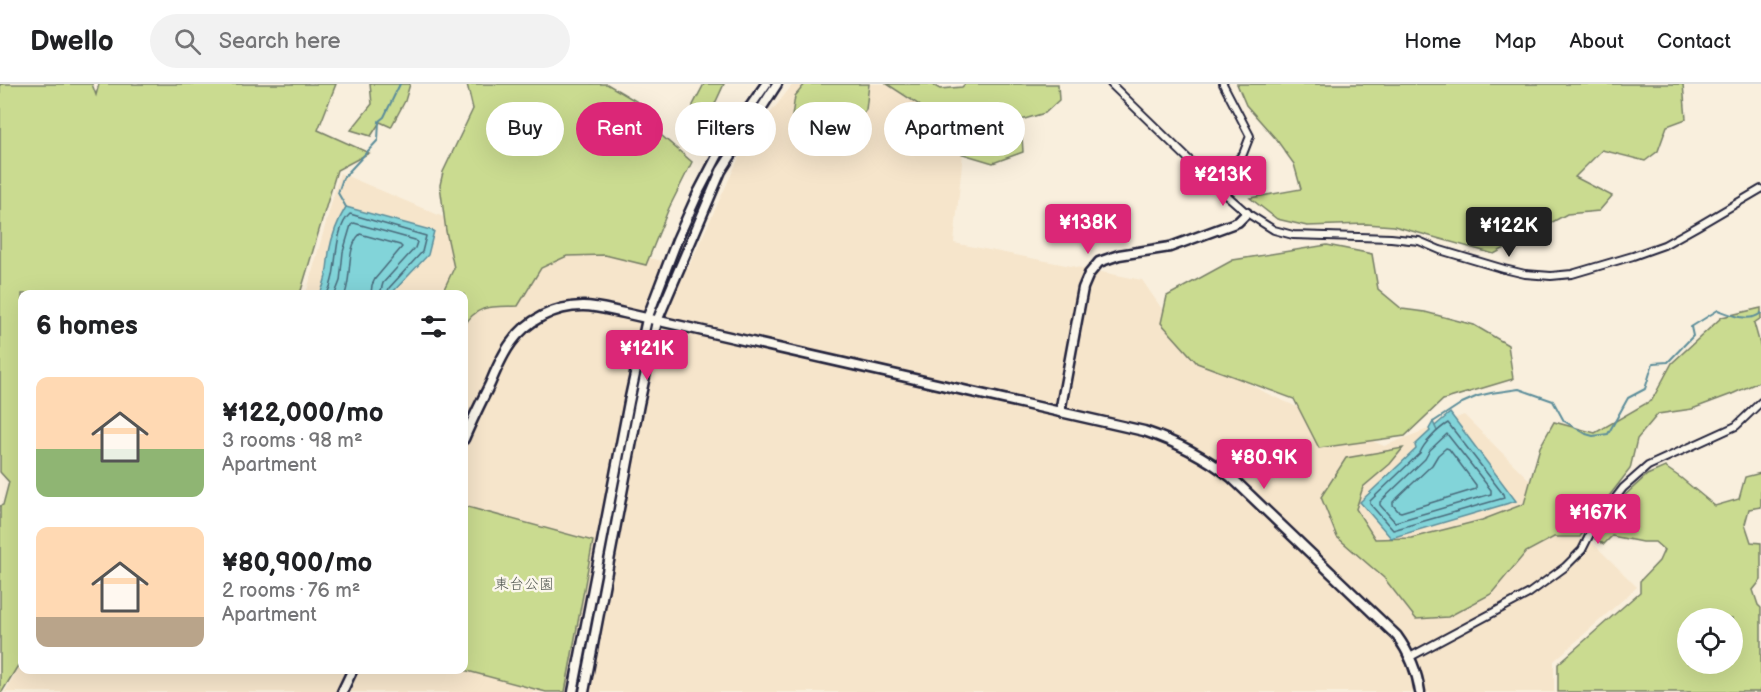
<!DOCTYPE html>
<html lang="en">
<head>
<meta charset="utf-8">
<style>
  :root { --surface:#fff; --page:#f2f2f2; --text:#202124; --muted:#757577; --line:#e0e0e0; --accent:#db2777 }
  body { margin:0; font-family:"Balsamiq Sans","Klee One",sans-serif; background:var(--page); color:var(--text); height:100vh; display:flex; flex-direction:column; font-size:22px; white-space:nowrap }
  * { box-sizing:border-box; margin:0 }
  p { font-size:20px; color:var(--muted) }
  .icon { flex:none; width:33px; height:33px; fill:none; stroke:currentColor; stroke-width:2; stroke-linecap:round; stroke-linejoin:round }
  .map { position:relative; flex:1; overflow:hidden }
  .side { position:absolute; left:18px; top:206px; width:450px; height:384px; display:flex; flex-direction:column; background:var(--surface); border-radius:12px; box-shadow:0 6px 24px #0002 }
  .side>* { flex:none }
  .banner { position:absolute; left:486px; top:18px; width:570px; height:54px; display:flex; gap:12px }
  .tools { position:absolute; left:1677px; top:524px; display:grid; gap:12px }
  .tools a { display:grid; place-items:center; width:66px; height:66px; border-radius:50%; background:var(--surface); box-shadow:0 6px 24px #0002; font-size:30px }
  .price { position:absolute; translate:-50% -51px; padding:0 14px; border-radius:6px; background:var(--accent); color:#fff; font-size:20px; line-height:39px; filter:drop-shadow(0 2px 3px #0008) }
  .price::after { content:''; position:absolute; left:50%; top:36px; width:18px; height:14px; margin-left:-9px; background:inherit; clip-path:polygon(0 0,100% 0,50% 100%) }
  .price.current { background:#222; color:#fff }
  ul { padding:0; list-style:none }
  li { display:flex; align-items:center; gap:18px; height:150px; padding:0 18px }
  li span { display:grid; place-items:center; flex:none; width:168px; height:120px; border-radius:12px; color:#555 }
  li>.icon { margin-inline-start:auto }
  span .icon { width:72px; height:72px; fill:#fffc; stroke-width:1 }
  li b { font-size:26px }
  h2 { display:flex; justify-content:space-between; align-items:center; height:72px; padding:0 18px; font-size:26px }
  .tag { padding:0 21px; border-radius:27px; background:var(--surface); box-shadow:0 6px 24px #0002; font-size:21px; line-height:54px }
  .tag.current { background:var(--accent); color:#fff }
  header { display:flex; align-items:center; gap:36px; box-sizing:border-box; height:84px; padding:0 30px; background:var(--surface); border-bottom:2px solid var(--line) }
  header strong { font-size:28px }
  nav { display:flex; gap:33px; margin-inline-start:auto; font-size:21px }
  .search { width:420px; height:54px; background:var(--page); display:flex; align-items:center; gap:15px; box-sizing:border-box; padding:0 21px; border-radius:33px; color:var(--muted); font-size:22px }
  .map>svg:first-child { display:block }
</style>
</head>
<body>
<header>
<strong>Dwello</strong>
<div class="search"><svg class="icon" aria-label="search" viewBox="0 0 24 24"><circle cx="10" cy="10" r="6"/><path d="M15 15l6 6"/></svg>Search here</div>
<nav><a>Home</a><a>Map</a><a>About</a><a>Contact</a></nav>
</header>
<div class="map">
<svg width="1761" height="608" viewBox="0 0 1761 608">
  <rect width="100%" height="100%" fill="#f9efdd"/>
  <filter id="ink" filterUnits="userSpaceOnUse"><feTurbulence type="fractalNoise" baseFrequency=".0167" numOctaves="2"/><feDisplacementMap in="SourceGraphic" scale="12" xChannelSelector="R" yChannelSelector="G"/><feConvolveMatrix kernelMatrix="1 2 1 2 8 2 1 2 1" color-interpolation-filters="sRGB"/></filter>
  <g filter="url(#ink)">
    <!-- built -->
    <path fill="#f6e5cb" d="M 793,0 L 915,0 L 967,29 L 954,159 L 1142,196 L 1193,270 L 1266,309 L 1384,362 L 1464,331 L 1637,503 L 1554,577 L 1554,608 L 5,608 L 22,576 L 22,585 L 464,585 L 464,210 L 306,210 L 340,89 L 518,165 L 605,162 L 688,184 L 744,63 Z"/>
    <!-- green -->
    <g fill="#cadb90" stroke="#767e66" stroke-width="1.5" fill-rule="evenodd">
      <path d="M 0,0 L 92,0 L 96,11 L 99,0 L 336,0 L 318,46 L 369,69 L 337,86 L 300,210 L 22,210 L 22,575 L 2,608 L 0,608 L 0,422 L 3,421 L 9,398 L 0,388 Z"/>
      <path d="M 370,0 L 410,0 L 405,17 L 391,43 L 380,38 L 371,52 L 351,46 L 372,20 Z"/>
      <path d="M 467,0 L 607,0 L 646,23 L 654,45 L 692,78 L 669,124 L 646,181 L 605,171 L 567,172 L 541,184 L 518,222 C 494,223 478,219 464,242 L 464,210 L 427,210 L 443,207 L 454,184 L 446,147 L 440,101 L 443,88 L 473,25 Z"/>
      <path d="M 704,0 L 724,0 L 701,50 L 691,39 L 693,21 Z"/>
      <path d="M 805,0 L 869,0 L 866,26 L 855,39 L 818,35 L 791,39 L 795,12 Z"/>
      <path d="M 887,0 L 931,0 L 940,5 L 962,3 L 965,0 L 1058,0 L 1059,16 L 1045,29 L 1021,36 L 1023,68 L 993,79 L 946,65 L 946,43 L 918,20 Z"/>
      <path d="M 1237,0 L 1683,0 L 1686,35 L 1667,42 L 1658,67 L 1645,77 L 1602,66 L 1575,93 L 1612,112 L 1599,127 L 1567,130 L 1494,170 L 1394,142 L 1366,140 L 1307,142 L 1277,135 L 1250,114 L 1301,105 L 1294,80 L 1276,55 L 1246,21 Z"/>
      <path d="M 1327,161 L 1372,170 L 1378,205 L 1402,225 L 1425,228 L 1474,241 L 1508,261 L 1513,295 L 1443,316 L 1405,352 L 1319,364 L 1294,315 L 1197,279 L 1161,239 L 1167,212 L 1233,176 Z"/>
      <path d="M 1761,224 L 1761,234 L 1754,239 L 1761,264 L 1761,297 L 1732,310 L 1692,325 L 1658,330 L 1637,355 L 1630,385 L 1596,429 L 1580,453 L 1554,453 L 1526,468 L 1491,510 L 1448,533 L 1416,535 L 1384,494 L 1337,453 L 1321,413 L 1346,374 L 1403,364 L 1390,380 L 1363,403 L 1356,425 L 1375,455 L 1411,454 L 1482,436 L 1524,420 L 1540,363 L 1554,338 L 1595,349 L 1652,316 L 1672,279 L 1722,233 Z"/>
      <path d="M 1665,383 L 1681,394 L 1715,422 L 1739,415 L 1745,393 L 1761,389 L 1761,423 L 1749,425 L 1745,440 L 1751,458 L 1761,459 L 1761,496 L 1753,506 L 1758,521 L 1761,524 L 1761,608 L 1558,608 L 1558,580 L 1640,508 L 1640,497 L 1659,477 L 1664,466 L 1655,458 L 1642,458 L 1612,452 L 1604,460 L 1595,455 L 1623,413 L 1647,391 ZM 1688,534 L 1732,534 L 1732,579 L 1688,579 Z"/>
      <path d="M 464,422 L 593,457 L 565,608 L 546,608 L 460,585 L 464,585 Z"/>
    </g>
    <!-- water -->
    <g fill="#82d4d9" stroke="#5c8d9a" stroke-width="1.5">
      <path d="M 346,123 L 434,147 L 428,171 L 391,210 L 320,210 C 327,195 327,184 329,168 C 332,152 338,136 346,123 Z"/>
      <path d="M 1450,329 L 1516,417 L 1391,454 L 1360,418 L 1416,365 L 1415,361 L 1430,347 L 1429,345 L 1433,338 L 1437,347 L 1435,342 Z"/>
    </g>
    <g fill="none" stroke-linecap="round" stroke-linejoin="round">
      <!-- shore -->
      <g stroke="#48697a" stroke-width="1.5">
        <path d="M 327,210 C 329,206 331,201 332,196 C 337,178 335,143 350,130 L 426,152 L 422,168 L 389,204 L 387,210"/>
        <path d="M 335,210 L 340,197 L 343,168 L 351,141 L 354,139 L 415,156 L 417,158 L 415,164 L 383,199 L 380,210"/>
        <path d="M 345,210 C 352,192 346,164 360,150 L 400,161 L 402,163 L 375,195 L 372,201 L 371,210"/>
        <path d="M 1448,339 L 1503,410 L 1504,414 L 1393,446 L 1370,420 L 1370,417 L 1420,369 C 1424,359 1438,345 1448,339 Z"/>
        <path d="M 1447,350 L 1491,406 L 1491,410 L 1395,438 L 1380,421 L 1380,418 L 1425,375 L 1430,366 Z"/>
        <path d="M 1446,364 L 1449,365 L 1476,401 L 1476,405 L 1401,428 L 1398,427 L 1393,421 L 1393,418 L 1432,381 L 1438,371 Z"/>
      </g>
      <!-- stream -->
      <g stroke="#5c8d9a" stroke-width="2">
        <path d="M 346,123 L 338,109 L 343,94 L 378,56 L 379,37 L 384,33 L 400,0"/>
        <path d="M 1433,338 L 1462,319 L 1478,312 L 1491,309 L 1519,305 L 1553,317 L 1564,337 L 1586,350 L 1593,352 L 1608,350 L 1628,314 L 1645,305 L 1653,279 L 1668,278 L 1693,252 L 1691,243 L 1718,226 C 1731,231 1749,239 1761,229"/>
      </g>
      <!-- street casing -->
      <g stroke="#22223b" stroke-width="10">
        <g id="street">
          <path d="M 1111,0 L 1214,100 L 1247,129 L 1274,146 L 1293,151 L 1391,154 L 1419,157 L 1440,166 L 1504,185 L 1525,190 L 1551,192 L 1572,190 L 1633,172 L 1664,161 L 1698,142 L 1761,105"/>
          <path d="M 1214,100 L 1243,70 L 1250,52 L 1223,0"/>
          <path d="M 1410,573 L 1528,510 L 1565,483 L 1582,466 L 1594,442 L 1623,404 L 1648,382 L 1736,342 L 1761,318"/>
        </g>
      </g>
      <!-- secondary casing -->
      <g stroke="#22223b" stroke-width="13">
        <g id="secondary">
          <path d="M 1060,328 L 1083,204 L 1089,190 L 1099,178 L 1119,171 L 1170,163 L 1238,138 L 1247,129"/>
          <path d="M 464,355 C 472,336 481,318 490,300 C 496,286 502,271 511,259 C 527,236 555,222 583,222 C 597,222 610,226 624,229 L 1144,347 C 1177,358 1204,372 1231,393 L 1397,552 C 1410,570 1417,587 1420,608"/>
          <path d="M 342,608 L 353,585"/>
          <path d="M 573,608 L 629,318 L 647,235 L 677,156 L 699,107 L 722,63 L 766,0"/>
          <path d="M 584,608 L 639,320 L 657,237 L 721,87 L 777,0"/>
        </g>
      </g>
      <!-- street -->
      <use href="#street" stroke="#fbf7ec" stroke-width="6"/>
      <!-- secondary -->
      <use href="#secondary" stroke="#fbf7ec" stroke-width="8"/>
    </g>
  </g>
  <g text-anchor="middle" dominant-baseline="central" stroke-width="5" stroke-linejoin="round" paint-order="stroke">
    <!-- park labels -->
    <g font-size="15" fill="#545a54" stroke="#fbf7ec">
      <text x="524" y="500">東台公園</text>
    </g>
  </g>
</svg>
<div class="tools">
<a><svg class="icon" aria-label="locate" viewBox="0 0 24 24"><circle cx="12" cy="12" r="6"/><path d="M12 2v4M12 18v4M2 12h4M18 12h4"/></svg></a>
</div>
<b class="price" style="left:1223px;top:123px">¥213K</b>
<b class="price" style="left:1088px;top:171px">¥138K</b>
<b class="price current" style="left:1509px;top:174px">¥122K</b>
<b class="price" style="left:647px;top:297px">¥121K</b>
<b class="price" style="left:1264px;top:406px">¥80.9K</b>
<b class="price" style="left:1598px;top:461px">¥167K</b>
<div class="banner">
<a class="tag">Buy</a>
<a class="tag current">Rent</a>
<a class="tag">Filters</a>
<a class="tag">New</a>
<a class="tag">Apartment</a>
</div>
<section class="side">
<h2>6 homes<svg class="icon" aria-label="filters" viewBox="0 0 24 24"><path d="M4 7h16M4 17h16"/><circle cx="9" cy="7" r="2"/><circle cx="15" cy="17" r="2"/></svg></h2>
<ul>
<li><span style="background:linear-gradient(#ffd9b3 60%,#8fb573 0)"><svg class="icon" aria-label="home" viewBox="0 0 24 24"><path d="M3 11l9-7 9 7M6 9v11h12V9"/></svg></span><div><b>¥122,000/mo</b><p>3 rooms · 98 m²</p><p>Apartment</p></div></li>
<li><span style="background:linear-gradient(#ffd9b3 75%,#b9a48a 0)"><svg class="icon" aria-label="home" viewBox="0 0 24 24"><path d="M3 11l9-7 9 7M6 9v11h12V9"/></svg></span><div><b>¥80,900/mo</b><p>2 rooms · 76 m²</p><p>Apartment</p></div></li>
</ul>
</section>
</div>
</body>
</html>
